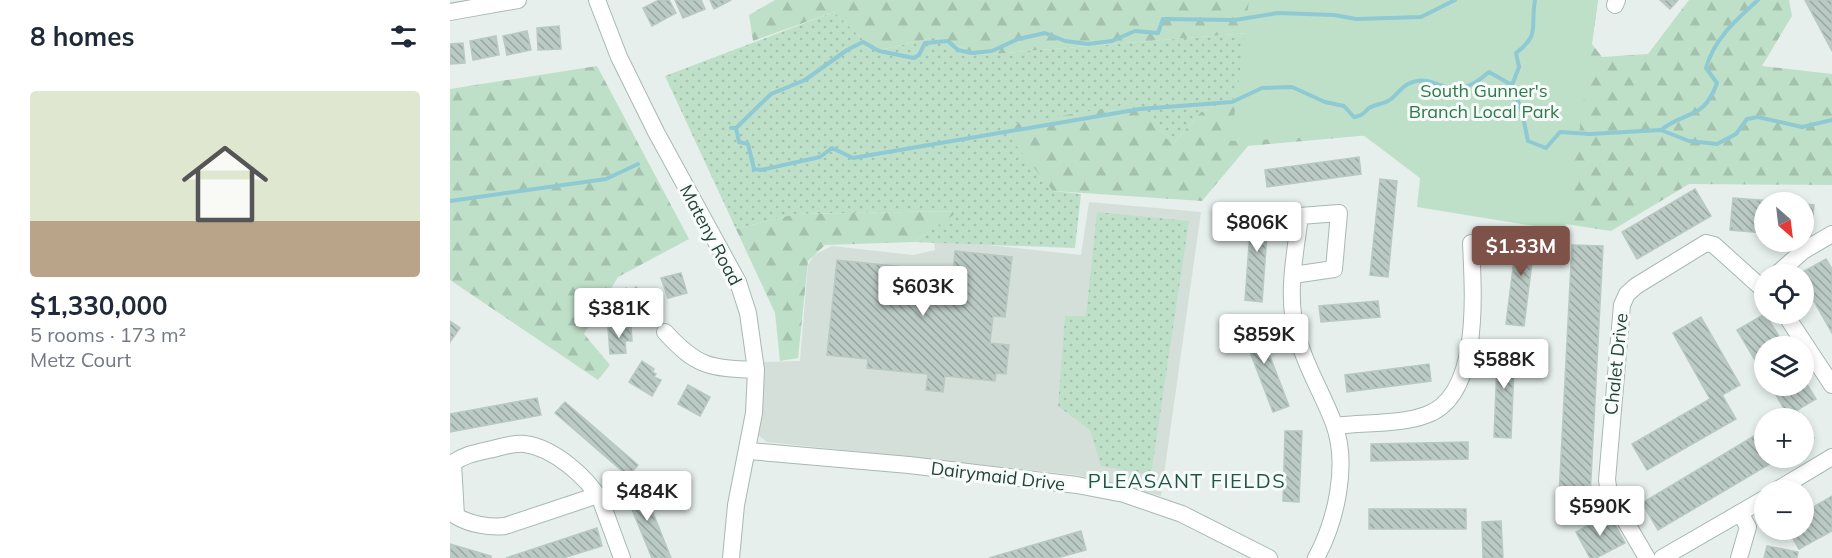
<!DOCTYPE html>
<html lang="en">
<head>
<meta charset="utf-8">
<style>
  :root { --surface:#fff; --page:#f2f2f3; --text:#1f2937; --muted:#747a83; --line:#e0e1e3; --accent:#7f5249 }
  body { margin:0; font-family:Mulish,sans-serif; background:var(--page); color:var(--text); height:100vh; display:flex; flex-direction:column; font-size:22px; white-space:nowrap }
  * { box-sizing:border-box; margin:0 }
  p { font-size:20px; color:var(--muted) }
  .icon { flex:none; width:33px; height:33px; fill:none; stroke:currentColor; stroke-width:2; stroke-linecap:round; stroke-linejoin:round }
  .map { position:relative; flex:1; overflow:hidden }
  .sheet { display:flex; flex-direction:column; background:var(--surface); width:450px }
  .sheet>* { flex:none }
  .needle { width:39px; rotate:152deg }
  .buttons { position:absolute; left:1304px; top:192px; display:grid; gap:12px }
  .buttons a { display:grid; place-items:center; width:60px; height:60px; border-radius:50%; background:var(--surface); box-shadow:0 3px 9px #0003; font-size:30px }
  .price { position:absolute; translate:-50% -51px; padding:0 14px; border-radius:6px; background:#fff; color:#222; font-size:20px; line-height:39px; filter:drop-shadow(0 2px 3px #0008) }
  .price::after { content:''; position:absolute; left:50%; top:36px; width:18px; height:14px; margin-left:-9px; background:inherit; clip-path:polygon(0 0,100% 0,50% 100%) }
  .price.on { background:var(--accent); color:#fff }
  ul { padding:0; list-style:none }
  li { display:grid; align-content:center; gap:12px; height:318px; padding:0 30px }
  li+li { border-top:2px solid var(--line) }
  li span { display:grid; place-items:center; height:186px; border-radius:6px; color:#555 }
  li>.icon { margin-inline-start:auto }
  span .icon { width:108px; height:108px; fill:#fffc; stroke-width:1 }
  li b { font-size:26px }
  h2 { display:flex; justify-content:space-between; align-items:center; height:72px; padding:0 30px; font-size:26px }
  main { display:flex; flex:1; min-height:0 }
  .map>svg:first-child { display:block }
</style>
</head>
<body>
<main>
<section class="sheet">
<h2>8 homes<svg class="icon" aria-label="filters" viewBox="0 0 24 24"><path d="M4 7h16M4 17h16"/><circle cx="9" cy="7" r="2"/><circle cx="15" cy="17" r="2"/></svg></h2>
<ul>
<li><span style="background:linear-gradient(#dfe7d0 70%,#b9a48a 0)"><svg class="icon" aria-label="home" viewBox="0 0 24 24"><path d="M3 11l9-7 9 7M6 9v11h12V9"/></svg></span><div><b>$1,330,000</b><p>5 rooms · 173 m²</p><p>Metz Court</p></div></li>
</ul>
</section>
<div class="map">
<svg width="1382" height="558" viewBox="0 0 1382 558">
  <defs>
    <pattern id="grass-dots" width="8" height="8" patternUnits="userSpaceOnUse" patternTransform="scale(1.5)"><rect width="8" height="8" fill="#bfe0c8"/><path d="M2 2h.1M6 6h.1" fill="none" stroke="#a4c1ad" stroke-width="1.8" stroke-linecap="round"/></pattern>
    <pattern id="forest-firs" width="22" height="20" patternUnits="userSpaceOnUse" patternTransform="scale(1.5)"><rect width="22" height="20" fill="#bfe0c8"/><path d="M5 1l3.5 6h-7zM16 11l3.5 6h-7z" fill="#a4c1ad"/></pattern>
    <pattern id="building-back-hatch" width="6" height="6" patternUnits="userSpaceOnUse" patternTransform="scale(1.5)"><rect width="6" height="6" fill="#bbcac4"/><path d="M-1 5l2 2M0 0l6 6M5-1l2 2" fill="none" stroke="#98a6a0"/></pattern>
  </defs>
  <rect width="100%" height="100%" fill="#e6efeb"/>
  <!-- built -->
  <path fill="#d4dfda" d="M 639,202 L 751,212 L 711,496 L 628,475 L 317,442 L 308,435 L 310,362 L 350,361 L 358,265 L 364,255 L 382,246 L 463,255 L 485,250 L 484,239 L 631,255 Z"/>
  <!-- grass -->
  <g fill="url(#grass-dots)">
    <path d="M 384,12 L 425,51 L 486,37 L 530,55 L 908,24 L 953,31 L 751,112 L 722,145 L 603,191 L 631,194 L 625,248 L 464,242 L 508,211 L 345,214 L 286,229 L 215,76 Z"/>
    <path d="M 647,212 L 739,221 L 701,475 L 651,466 L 640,430 L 608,406 L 615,316 L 636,316 Z"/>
  </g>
  <!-- forest -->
  <g fill="url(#forest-firs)">
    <path d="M 325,0 L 1148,0 L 1142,44 L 1152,57 L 1198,54 L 1239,0 L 1339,0 L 1342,16 L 1312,66 L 1382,74 L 1382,185 L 1239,184 L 1161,231 L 998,206 L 1006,143 L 921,135 L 798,146 L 752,201 L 603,191 L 550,126 L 687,103 L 722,145 L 751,112 L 889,54 L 908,24 L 530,55 L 486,37 L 425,51 L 384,12 L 303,41 L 299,15 Z"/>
    <path d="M 147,66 L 239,239 L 168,277 L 134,334 L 160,365 L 148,380 L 0,280 L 0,89 Z"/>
    <path d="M 509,211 L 464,242 L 375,245 L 358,261 L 348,358 L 330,361 L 325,313 L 286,229 L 345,214 Z"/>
  </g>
  <!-- park -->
  <path fill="#bfe0c8" d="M 799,0 L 1148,0 L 1115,231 L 967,207 L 970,178 L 913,135 L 781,141 Z"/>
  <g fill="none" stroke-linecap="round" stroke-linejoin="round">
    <!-- stream -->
    <g stroke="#8ec9d4" stroke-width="4">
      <path d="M 1062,85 L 1069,67 L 1066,53 C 1091,34 1080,27 1085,0"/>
      <path d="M 281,128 L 286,128 L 321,94 L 355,80 L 397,50 L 413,42 L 429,51 L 464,58 L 469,55 L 475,43 L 498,41 L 508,50 L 522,53 L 542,51 L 568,39 L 595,33 L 615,41 L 638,44 L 662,41 L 685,31 L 708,33 L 713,19 L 785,20 L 828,13 L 884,15 L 906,19 L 971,17 L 1005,0"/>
      <path d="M 286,128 L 289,142 L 298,144 L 304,169 L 311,170 L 370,157 L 382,148 L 403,158 L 690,109 L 782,102 L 812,88 L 842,87 L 875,102 L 894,106 L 904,117 C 913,116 913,113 919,108 C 926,104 935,104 941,99 C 946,95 952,87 958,84 C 990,69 996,110 1039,72 L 1062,85 L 1072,112 L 1078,141 L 1096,148 L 1110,132 L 1140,134 L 1211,130 L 1239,141 L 1267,144 L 1286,134 L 1297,119 L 1308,117 L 1352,127 L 1382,120"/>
      <path d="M 1211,130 C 1237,110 1254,120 1267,83 L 1256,68 C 1264,39 1286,20 1308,0"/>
      <path d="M 0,201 L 156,179 L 188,164"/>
    </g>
  </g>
  <!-- building -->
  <g fill="url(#building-back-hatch)" stroke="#b8c9c2" stroke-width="1.5">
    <path d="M 209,0 L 219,0 L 226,13 L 202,26 L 193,8 Z"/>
    <path d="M 225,0 L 251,0 L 255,9 L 233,18 Z"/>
    <path d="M 260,0 L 281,0 L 264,9 Z"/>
    <path d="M 1210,0 L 1228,0 L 1220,9 Z"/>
    <path d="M 1355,0 L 1382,0 L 1382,51 Z"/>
    <path d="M 109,26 L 111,49 L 88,50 L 87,28 Z"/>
    <path d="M 77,31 L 81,50 L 57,55 L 53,36 Z"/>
    <path d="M 46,36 L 49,55 L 23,60 L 20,41 Z"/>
    <path d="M 13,43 L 15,63 L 0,64 L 0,44 Z"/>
    <path d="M 909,157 L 911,174 L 817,187 L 815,170 Z"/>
    <path d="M 930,179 L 947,181 L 938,277 L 920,275 Z"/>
    <path d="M 1245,189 L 1261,216 L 1187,259 L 1172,232 Z"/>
    <path d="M 1283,198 L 1337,202 L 1314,202 L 1314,233 L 1280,230 Z"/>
    <path d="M 1353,204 L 1364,205 L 1361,237 L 1353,236 Z"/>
    <path d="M 802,205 L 819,206 L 812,302 L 795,300 Z"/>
    <path d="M 1068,228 L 1086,230 L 1074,326 L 1056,324 Z"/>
    <path d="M 1122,245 L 1153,246 L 1140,497 L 1109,496 Z"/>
    <path d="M 505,251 L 562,257 L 555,317 L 543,316 L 540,343 L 559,345 L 556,374 L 546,373 L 545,381 L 495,376 L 493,392 L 476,390 L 478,374 L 417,368 L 418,359 L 377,355 L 387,260 L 503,272 Z"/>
    <path d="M 1376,259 L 1382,269 L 1382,333 L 1353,282 L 1353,274 L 1349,274 Z"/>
    <path d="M 231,273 L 237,293 L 218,298 L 211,278 Z"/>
    <path d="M 186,287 L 192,295 L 195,292 L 203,302 L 183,318 L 166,296 L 176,288 L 180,293 Z"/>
    <path d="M 928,301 L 930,317 L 871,322 L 869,306 Z"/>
    <path d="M 1315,314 L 1335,346 L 1314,346 L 1314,375 L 1287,330 Z"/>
    <path d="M 805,317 L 839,406 L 823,412 L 789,323 Z"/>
    <path d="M 1251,317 L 1290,385 L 1272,395 L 1286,419 L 1197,470 L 1182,444 L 1260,399 L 1223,333 Z"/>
    <path d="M 0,321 L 10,328 L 0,342 Z"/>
    <path d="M 181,327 L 182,341 L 175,341 L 176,353 L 160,354 L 158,328 Z"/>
    <path d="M 1048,341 L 1065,342 L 1061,438 L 1044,437 Z"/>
    <path d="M 192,361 L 204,369 L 202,372 L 206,374 L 204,377 L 211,380 L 202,396 L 179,382 Z"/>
    <path d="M 979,364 L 981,381 L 897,392 L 895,375 Z"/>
    <path d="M 1353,378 L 1366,399 L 1347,410 L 1353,418 L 1333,418 L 1338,416 L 1321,386 L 1353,386 Z"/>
    <path d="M 238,385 L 260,397 L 250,416 L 228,404 Z"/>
    <path d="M 87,398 L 91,415 L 0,432 L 0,414 Z"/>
    <path d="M 115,402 L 188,465 L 178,476 L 105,413 Z"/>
    <path d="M 1353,419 L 1364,438 L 1353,444 Z"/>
    <path d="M 1314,430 L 1314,458 L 1330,458 L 1208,530 L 1192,503 Z"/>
    <path d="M 835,431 L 852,431 L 849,502 L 833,501 Z"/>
    <path d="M 1018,442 L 1018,459 L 921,461 L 921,444 Z"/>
    <path d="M 191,483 L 221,558 L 202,558 L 174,490 Z"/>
    <path d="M 1382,496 L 1382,531 L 1349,549 L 1338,530 L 1353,530 L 1353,513 Z"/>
    <rect x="919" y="509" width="97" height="20"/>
    <path d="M 1159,514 L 1175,543 L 1146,558 L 1140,558 L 1126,532 Z"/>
    <path d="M 1051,521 L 1053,558 L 1033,558 L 1032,522 Z"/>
    <path d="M 147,528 L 152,546 L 113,558 L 56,558 Z"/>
    <path d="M 631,531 L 636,550 L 607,558 L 539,558 Z"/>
    <path d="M 0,544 L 41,556 L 41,558 L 0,558 Z"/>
    <path d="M 1317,546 L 1348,552 L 1347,558 L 1314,558 Z"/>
  </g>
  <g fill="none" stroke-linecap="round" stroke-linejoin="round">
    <!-- minor casing -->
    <g stroke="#a8b8b2" stroke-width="18">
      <g id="minor">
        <path d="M 147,0 L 169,57 L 206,132 L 288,282 L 298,313 L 306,370 L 304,413 L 286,505 L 281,558"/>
        <path d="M 1165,5 L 1167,0"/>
        <path d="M 0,12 L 68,0"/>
        <path d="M 1327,274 L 1353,251 L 1382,234"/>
        <path d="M 843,275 L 884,269 L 889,213 L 850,216 C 845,255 836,296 847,335 C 855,366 873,394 884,424 C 899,465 886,521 866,558"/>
        <path d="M 1335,314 L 1382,385"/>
        <path d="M 215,332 C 247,367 259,368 306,370"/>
        <path d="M 885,426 C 914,422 949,425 976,415 C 1032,396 1023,290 1021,243"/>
        <path d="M 299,451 L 459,465 L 627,485 L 674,494 L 732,514 L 819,558"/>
        <path d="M 1327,490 L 1382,457"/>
        <path d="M 148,495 L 55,526 C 40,528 19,524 6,516 L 3,463 C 14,455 25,453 38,450 C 49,448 63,442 75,444 C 104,448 137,477 151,501 L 172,558"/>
        <path d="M 1197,558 L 1159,493 L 1157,480 L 1172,305 L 1177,294 L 1186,286 L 1256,243 L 1264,245 L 1314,290"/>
        <path d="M 1212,558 L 1314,499"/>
        <path d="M 1289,558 L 1298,527 L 1290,513"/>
      </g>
    </g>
    <!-- minor -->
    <use href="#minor" stroke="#fff" stroke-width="16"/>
  </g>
  <g text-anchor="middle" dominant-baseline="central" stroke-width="6" stroke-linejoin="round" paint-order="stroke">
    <!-- park labels -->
    <g font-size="18" fill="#2d7a4b" stroke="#f7fbf9">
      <text x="1034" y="90">South Gunner's<tspan x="1034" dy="21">Branch Local Park</tspan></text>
    </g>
    <!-- street labels -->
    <g font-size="18" fill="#24423a" stroke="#f7fbf9">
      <text transform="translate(261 235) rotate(62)">Mateny Road</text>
      <text transform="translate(1166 364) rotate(-84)">Chalet Drive</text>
      <text transform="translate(548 476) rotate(7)">Dairymaid Drive</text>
    </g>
    <!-- neighbourhood labels -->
    <g font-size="20" letter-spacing="1.5" fill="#1f5548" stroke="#f7fbf9">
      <text x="737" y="480">PLEASANT FIELDS</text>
    </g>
  </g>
</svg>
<div class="buttons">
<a><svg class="needle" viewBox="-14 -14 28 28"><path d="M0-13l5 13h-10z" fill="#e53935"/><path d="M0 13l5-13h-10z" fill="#747a83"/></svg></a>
<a><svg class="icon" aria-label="locate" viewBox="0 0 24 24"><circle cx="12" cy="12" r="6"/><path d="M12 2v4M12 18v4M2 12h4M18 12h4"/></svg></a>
<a><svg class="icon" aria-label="layers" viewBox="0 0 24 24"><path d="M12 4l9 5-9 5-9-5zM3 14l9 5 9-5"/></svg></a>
<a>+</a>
<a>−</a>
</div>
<b class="price" style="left:807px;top:253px">$806K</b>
<b class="price on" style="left:1071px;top:277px">$1.33M</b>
<b class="price" style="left:473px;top:317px">$603K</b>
<b class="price" style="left:169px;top:339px">$381K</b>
<b class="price" style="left:814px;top:365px">$859K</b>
<b class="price" style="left:1054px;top:390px">$588K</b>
<b class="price" style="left:197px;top:522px">$484K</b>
<b class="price" style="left:1150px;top:537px">$590K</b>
</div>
</main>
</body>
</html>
